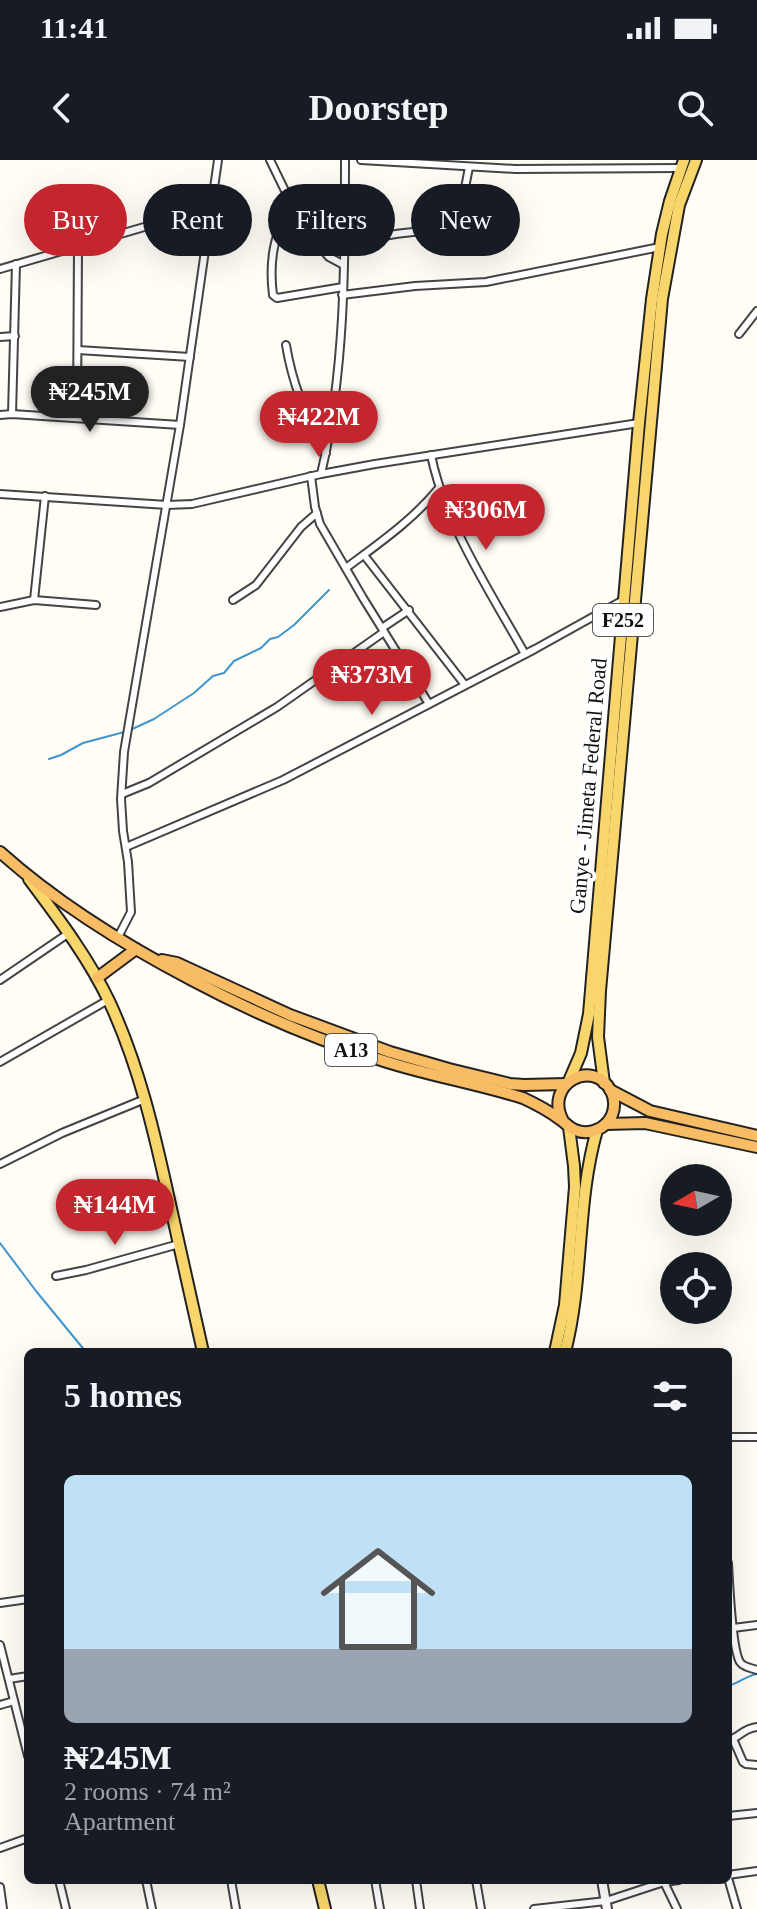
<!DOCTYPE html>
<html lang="en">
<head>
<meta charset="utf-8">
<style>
  :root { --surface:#171b24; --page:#242831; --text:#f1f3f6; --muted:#9ea1a6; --accent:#c4262e }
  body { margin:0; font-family:Georgia,serif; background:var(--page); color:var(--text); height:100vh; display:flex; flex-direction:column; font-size:30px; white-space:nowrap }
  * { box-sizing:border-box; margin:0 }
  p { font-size:26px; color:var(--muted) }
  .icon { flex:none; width:44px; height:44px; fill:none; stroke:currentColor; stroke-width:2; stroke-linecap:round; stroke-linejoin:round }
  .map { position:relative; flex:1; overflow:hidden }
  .side { position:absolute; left:24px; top:1188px; width:708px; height:536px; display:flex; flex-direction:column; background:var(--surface); border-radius:12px; box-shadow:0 8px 32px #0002 }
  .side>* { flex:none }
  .hud { position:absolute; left:24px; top:24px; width:710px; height:72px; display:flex; gap:16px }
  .needle { width:52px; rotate:261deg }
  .controls { position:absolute; left:660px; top:1004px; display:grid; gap:16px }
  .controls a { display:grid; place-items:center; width:72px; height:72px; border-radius:50%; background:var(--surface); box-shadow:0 8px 32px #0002; font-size:40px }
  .price { position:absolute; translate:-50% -68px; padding:0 18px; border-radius:28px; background:var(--accent); color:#fff; font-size:26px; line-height:52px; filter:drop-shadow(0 2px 4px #0008) }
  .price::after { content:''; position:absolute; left:50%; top:48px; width:24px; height:18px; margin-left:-12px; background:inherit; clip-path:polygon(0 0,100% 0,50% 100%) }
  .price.selected { background:#222; color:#fff }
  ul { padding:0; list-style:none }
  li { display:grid; align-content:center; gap:16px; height:424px; padding:0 40px }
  li span { display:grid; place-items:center; height:248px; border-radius:12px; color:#555 }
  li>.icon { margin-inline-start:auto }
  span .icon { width:144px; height:144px; fill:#fffc; stroke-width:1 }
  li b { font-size:34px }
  h2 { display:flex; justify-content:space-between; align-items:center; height:96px; padding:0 40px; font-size:34px }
  .tag { padding:0 28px; border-radius:36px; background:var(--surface); box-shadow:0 8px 32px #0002; font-size:28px; line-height:72px }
  .tag.selected { background:var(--accent); color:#fff }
  .status { display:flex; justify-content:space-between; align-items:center; height:56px; padding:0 40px; background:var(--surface); direction:ltr }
  .status svg { height:22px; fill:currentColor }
  header { display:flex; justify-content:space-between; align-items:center; height:104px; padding:0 40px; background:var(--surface); font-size:36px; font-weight:700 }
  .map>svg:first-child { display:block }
</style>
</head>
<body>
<div class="status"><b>11:41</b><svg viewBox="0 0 49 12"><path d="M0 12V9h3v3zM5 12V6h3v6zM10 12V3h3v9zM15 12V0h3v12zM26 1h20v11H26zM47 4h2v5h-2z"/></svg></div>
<header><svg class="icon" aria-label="back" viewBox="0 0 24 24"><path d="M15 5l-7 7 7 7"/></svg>Doorstep<svg class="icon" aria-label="search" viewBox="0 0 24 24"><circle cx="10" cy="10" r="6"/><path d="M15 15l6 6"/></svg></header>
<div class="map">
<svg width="757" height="1749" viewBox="0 0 757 1749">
  <rect width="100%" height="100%" fill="#fffdf5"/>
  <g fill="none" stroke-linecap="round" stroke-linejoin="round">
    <!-- stream -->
    <g stroke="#3f96cf" stroke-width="2">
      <path d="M 49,599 L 61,595 L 83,583 L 128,571 L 154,559 L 194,533 L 213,516 L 224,513 L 234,501 L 261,488 L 270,479 L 278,477 L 294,465 L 329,430"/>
      <path d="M 0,1083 L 36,1131 L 86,1192"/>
      <path d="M 728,1526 C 739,1523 746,1516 757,1514"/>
    </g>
    <!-- minor casing -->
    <g stroke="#444" stroke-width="10">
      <g id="minor">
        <path d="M 270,0 L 289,39 L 303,55 L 307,69 L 318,85 L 329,97 L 344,105"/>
        <path d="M 361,0 L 515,9 L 680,8"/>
        <path d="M 289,39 C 276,76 268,96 273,135 L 277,138 L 343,127"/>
        <path d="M 345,85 C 367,79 390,74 413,72 C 430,71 446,72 463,70 L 466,66 L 465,28 L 469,7"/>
        <path d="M 0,109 L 182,56 L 198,48 L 214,30"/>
        <path d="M 342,135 L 415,126 L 486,122 L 660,87"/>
        <path d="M 739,174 L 757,151"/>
        <path d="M 0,177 L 15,176"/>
        <path d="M 286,185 C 292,222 307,260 326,293"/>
        <path d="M 78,190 L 190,197"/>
        <path d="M 12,254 L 16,104"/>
        <path d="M 0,255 L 12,254 L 180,265"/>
        <path d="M 77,258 L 78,86"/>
        <path d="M 431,295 C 445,364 491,433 525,494"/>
        <path d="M 321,314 C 345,212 345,104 345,0"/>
        <path d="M 311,316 L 315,347 L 320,364 L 363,438 L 429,544"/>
        <path d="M 0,334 L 167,345 L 192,344 L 321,314 L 375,304 L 639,263"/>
        <path d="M 364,395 L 465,525"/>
        <path d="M 346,408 C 378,384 413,360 439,328"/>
        <path d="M 34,440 L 45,336"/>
        <path d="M 233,440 L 256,425 L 301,367 L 317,353"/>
        <path d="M 0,447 L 34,440 L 96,445"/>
        <path d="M 382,468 L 409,450"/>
        <path d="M 122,634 L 149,623 L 277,547 L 384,472"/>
        <path d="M 126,687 L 283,620 L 535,489 L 625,439"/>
        <path d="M 117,779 L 131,752 L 128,702 L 123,671 L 121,639 L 124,592 L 180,265 L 218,0"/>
        <path d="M 0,820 L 69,773"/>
        <path d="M 0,902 L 108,840"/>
        <path d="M 0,1004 L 62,973 L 145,939"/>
        <path d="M 56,1116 L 86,1110 L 179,1084"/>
        <path d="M 728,1277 L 757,1277"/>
        <path d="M 728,1403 C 729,1421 732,1490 740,1502 C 743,1507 751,1508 757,1510"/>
        <path d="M 0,1443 L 28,1439"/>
        <path d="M 733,1468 L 757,1465"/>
        <path d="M 0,1485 L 28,1596"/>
        <path d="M 9,1519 L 28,1516"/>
        <path d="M 0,1545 L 14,1541"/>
        <path d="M 733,1579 L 743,1602 L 746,1604 L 757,1605"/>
        <path d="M 728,1580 C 740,1578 741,1569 757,1567"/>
        <path d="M 728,1656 L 757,1653"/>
        <path d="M 0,1688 L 28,1678"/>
        <path d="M 728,1715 L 757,1711"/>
        <path d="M 728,1718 L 737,1749"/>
        <path d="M 59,1720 L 66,1749"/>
        <path d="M 146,1720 L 152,1749"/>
        <path d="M 231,1720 L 236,1749"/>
        <path d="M 375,1720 L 380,1749"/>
        <path d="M 416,1720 L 420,1749"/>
        <path d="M 476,1720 L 481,1749"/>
        <path d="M 663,1720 L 677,1749"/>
        <path d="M 0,1727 L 3,1749"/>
        <path d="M 534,1749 L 606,1741 L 664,1722 L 679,1720"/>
      </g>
    </g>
    <!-- tertiary casing -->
    <g stroke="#444" stroke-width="12">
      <path id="tertiary" d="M 602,1720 L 607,1749"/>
    </g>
    <!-- primary casing -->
    <g stroke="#222" stroke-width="14">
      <g id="primary">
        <path d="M 29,719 C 58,758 88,797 109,841 C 139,905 155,975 170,1044 C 181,1093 192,1143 203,1192"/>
        <path d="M 569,921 L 581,893 L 589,854 L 639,263 L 652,139 L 662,74 L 670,41 L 684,0"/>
        <path d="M 604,923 L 598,877 L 600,831 L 662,139 L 679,45 L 696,0"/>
        <path d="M 555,1192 L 565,1145 L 575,1027 L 574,1006 L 569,967"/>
        <path d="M 565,1192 C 584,1119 576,1043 597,970"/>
        <path d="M 318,1720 L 325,1749"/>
      </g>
    </g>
    <!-- trunk casing -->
    <g stroke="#222" stroke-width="14">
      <g id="trunk">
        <path d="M 0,692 C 58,744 123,784 192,820 C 254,853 320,881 387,902 C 432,916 478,924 523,938 C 536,944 549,951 561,960 C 566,963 569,968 575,970 C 589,976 606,969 612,955 C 615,948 615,938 611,931 C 593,897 543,924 563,961"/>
        <path d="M 162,800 L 177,803 L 290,855 L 390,892 L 449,909 L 510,924 L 524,925 L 566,924"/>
        <path d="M 97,818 L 136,789"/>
        <path d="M 610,930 L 650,951 L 757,976"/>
        <path d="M 606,964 L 645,963 L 757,987"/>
      </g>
    </g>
    <!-- minor -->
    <use href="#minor" stroke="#fff" stroke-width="6"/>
    <!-- tertiary -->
    <use href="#tertiary" stroke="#fff" stroke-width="8"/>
    <!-- primary -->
    <use href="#primary" stroke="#f9d66b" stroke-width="10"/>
    <!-- trunk -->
    <use href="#trunk" stroke="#f7bc64" stroke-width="10"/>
  </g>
  <g text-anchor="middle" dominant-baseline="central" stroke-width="8" stroke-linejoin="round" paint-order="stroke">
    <!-- shield labels -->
    <g fill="#fff" stroke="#585858" stroke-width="2">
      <rect x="593" y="444" width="60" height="32" rx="6"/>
      <rect x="325" y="874" width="52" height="32" rx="6"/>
    </g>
    <g font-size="20" font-weight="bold" fill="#111">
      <text x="623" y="460">F252</text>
      <text x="351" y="890">A13</text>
    </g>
    <!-- street labels -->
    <g font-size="22" fill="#111" stroke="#fff">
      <text transform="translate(588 626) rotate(-85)">Ganye - Jimeta Federal Road</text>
    </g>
  </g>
</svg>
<div class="controls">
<a><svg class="needle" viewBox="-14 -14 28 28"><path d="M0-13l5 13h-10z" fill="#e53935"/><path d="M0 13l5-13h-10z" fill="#9ea1a6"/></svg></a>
<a><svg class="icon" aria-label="locate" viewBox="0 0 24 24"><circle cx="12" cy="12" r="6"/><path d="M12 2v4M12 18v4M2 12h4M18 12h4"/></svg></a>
</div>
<b class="price selected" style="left:90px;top:274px">₦245M</b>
<b class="price" style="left:319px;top:299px">₦422M</b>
<b class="price" style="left:486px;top:392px">₦306M</b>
<b class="price" style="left:372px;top:557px">₦373M</b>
<b class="price" style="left:115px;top:1087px">₦144M</b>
<div class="hud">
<a class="tag selected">Buy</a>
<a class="tag">Rent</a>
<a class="tag">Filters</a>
<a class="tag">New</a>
</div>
<section class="side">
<h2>5 homes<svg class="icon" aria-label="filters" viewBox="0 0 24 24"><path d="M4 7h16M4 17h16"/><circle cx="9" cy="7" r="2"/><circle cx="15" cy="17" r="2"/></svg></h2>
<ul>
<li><span style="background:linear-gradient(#bfe0f5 70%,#9aa5b1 0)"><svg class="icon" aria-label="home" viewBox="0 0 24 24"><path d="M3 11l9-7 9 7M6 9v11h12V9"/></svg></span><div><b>₦245M</b><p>2 rooms · 74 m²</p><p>Apartment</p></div></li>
</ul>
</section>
</div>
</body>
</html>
